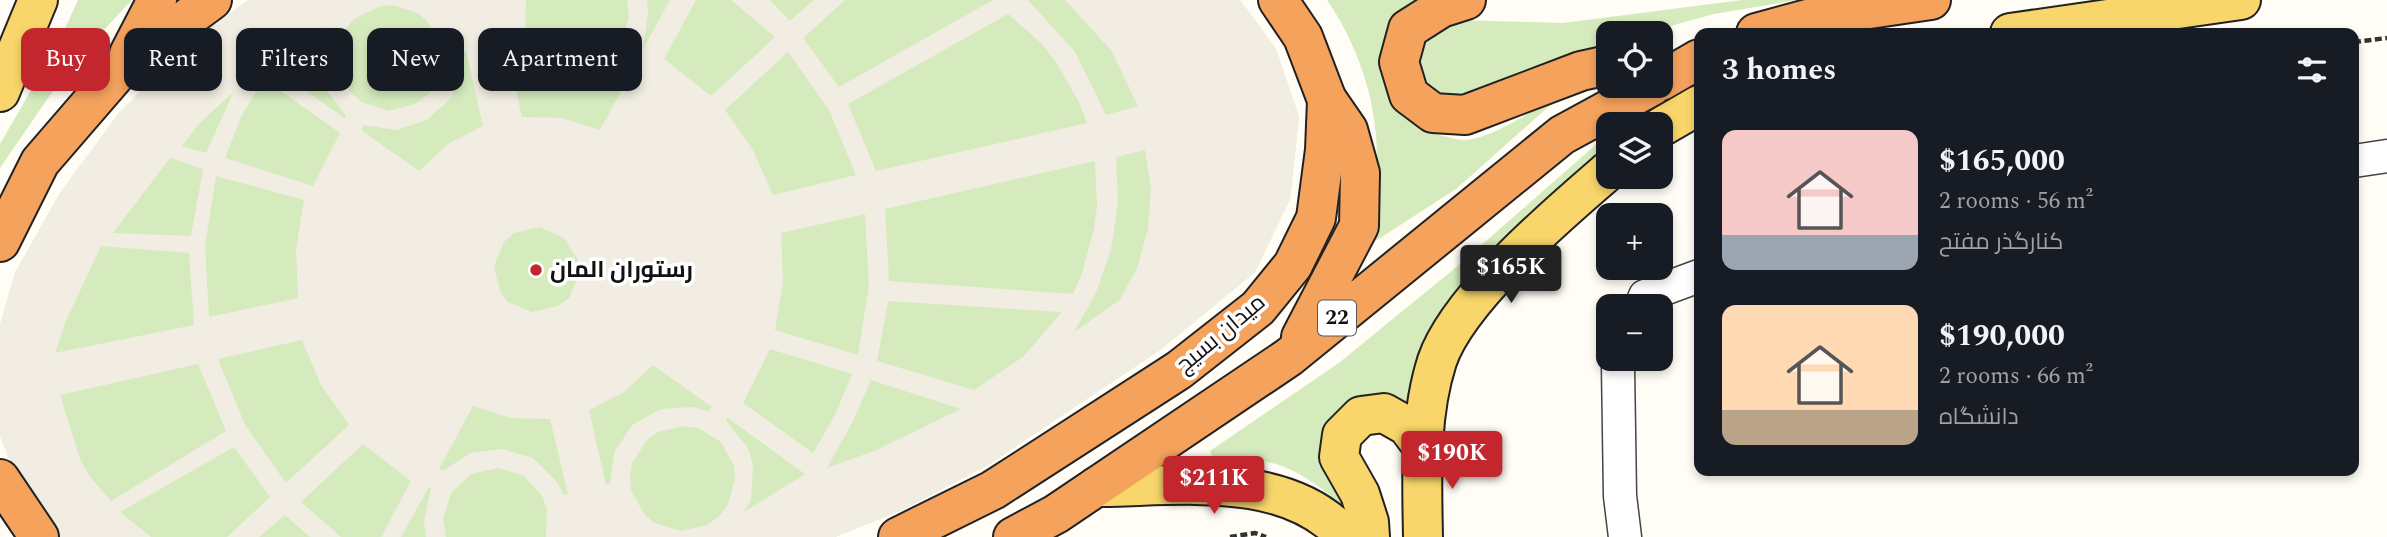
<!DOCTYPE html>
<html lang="en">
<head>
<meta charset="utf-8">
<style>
  :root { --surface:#171b24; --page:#20242c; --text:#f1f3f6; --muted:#9ea1a6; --accent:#c4262e }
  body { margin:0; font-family:Spectral,Cairo,serif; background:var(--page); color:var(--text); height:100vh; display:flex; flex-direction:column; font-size:26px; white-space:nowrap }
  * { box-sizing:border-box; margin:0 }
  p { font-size:23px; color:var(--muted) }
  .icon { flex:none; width:38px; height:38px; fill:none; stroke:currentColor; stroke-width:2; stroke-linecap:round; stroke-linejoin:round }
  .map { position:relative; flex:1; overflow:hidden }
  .drawer { position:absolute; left:1694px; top:28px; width:665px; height:448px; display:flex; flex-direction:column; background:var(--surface); border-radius:14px; box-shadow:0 4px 10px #0003 }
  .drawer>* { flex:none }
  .guide { position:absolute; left:21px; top:28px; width:665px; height:63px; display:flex; gap:14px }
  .controls { position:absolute; left:1596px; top:21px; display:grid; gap:14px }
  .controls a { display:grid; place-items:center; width:77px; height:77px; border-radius:14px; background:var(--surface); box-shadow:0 4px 10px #0003; font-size:35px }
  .price { position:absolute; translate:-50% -60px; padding:0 16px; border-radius:7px; background:var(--accent); color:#fff; font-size:23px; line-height:46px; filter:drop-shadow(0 2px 4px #0008) }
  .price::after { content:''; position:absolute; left:50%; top:42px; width:21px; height:16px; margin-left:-10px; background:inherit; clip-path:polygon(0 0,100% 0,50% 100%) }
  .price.current { background:#222; color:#fff }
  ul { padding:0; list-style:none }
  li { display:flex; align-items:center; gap:21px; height:175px; padding:0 28px }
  li span { display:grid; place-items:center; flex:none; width:196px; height:140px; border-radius:14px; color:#555 }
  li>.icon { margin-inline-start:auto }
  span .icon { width:84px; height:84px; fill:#fffc; stroke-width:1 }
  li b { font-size:30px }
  h2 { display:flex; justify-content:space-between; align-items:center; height:84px; padding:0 28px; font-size:30px }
  .pill { padding:0 24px; border-radius:14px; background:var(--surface); box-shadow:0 4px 10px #0003; font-size:24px; line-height:63px }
  .pill.current { background:var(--accent); color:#fff }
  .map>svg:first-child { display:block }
</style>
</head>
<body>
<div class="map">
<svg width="2387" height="537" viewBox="0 0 2387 537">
  <rect width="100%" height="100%" fill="#fffdf5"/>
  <!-- green -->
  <g fill="#d5ebbd">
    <path d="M 78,0 L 132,0 L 70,66 L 0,168 L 0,144 L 58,44 Z"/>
    <path d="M 249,0 L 1240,0 L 1276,49 L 1299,117 L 1290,199 L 1255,272 L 1160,350 L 988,465 L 904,509 L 835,537 L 57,537 L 0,436 L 0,325 L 15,273 L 60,193 L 119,113 L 192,40 Z"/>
    <path d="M 1327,0 L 1416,0 C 1361,36 1380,123 1443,136 C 1449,137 1458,140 1464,140 C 1496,138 1538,106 1566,91 L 1456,189 L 1360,251 C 1365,230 1371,209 1374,188 C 1385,125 1363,52 1327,0 Z"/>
    <path d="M 1742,0 L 1798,0 L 1714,14 L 1645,33 L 1608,33 L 1608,43 L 1553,59 L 1487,94 L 1441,99 L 1427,86 L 1417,70 L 1421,48 L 1434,29 L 1460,20 L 1563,23 Z"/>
    <path d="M 1608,134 L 1608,145 L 1570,182 L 1409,413 L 1347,409 L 1349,511 C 1303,472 1276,453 1214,461 L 1210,451 L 1340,362 L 1454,269 Z"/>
  </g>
  <!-- plaza -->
  <path fill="#f1ede2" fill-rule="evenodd" d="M 249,0 L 526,0 L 525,27 L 538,51 L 561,65 L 574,68 L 601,62 L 621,43 L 629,17 L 627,0 L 647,0 L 648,14 L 643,49 L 670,0 L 696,0 L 664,59 L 711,96 L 775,37 L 731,0 L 770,0 L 790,21 L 814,0 L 845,0 L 803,38 L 839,87 L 993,0 L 1028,0 L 1075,52 L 1106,115 L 1138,106 L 1111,50 L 1065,0 L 1240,0 L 1276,49 L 1299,117 L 1290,199 L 1255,272 L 1160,350 L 988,465 L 904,509 L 835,537 L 546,537 L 547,509 L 542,496 L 524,476 L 498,468 L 471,474 L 451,493 L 443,519 L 446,537 L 426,537 L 424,522 L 431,488 L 429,487 L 401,537 L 381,537 L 411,481 L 363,444 L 301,502 L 341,537 L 310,537 L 285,515 L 259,537 L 227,537 L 270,497 L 234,447 L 120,512 L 151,537 L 57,537 L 20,488 L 0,436 L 0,325 L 15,273 L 60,193 L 119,113 L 192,40 ZM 392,5 L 418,13 L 428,22 L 441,46 L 442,60 L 434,86 L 426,96 L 415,104 L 388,111 L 362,102 L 351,93 L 338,70 L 337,56 L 345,30 L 354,19 L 378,7 ZM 1008,14 L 1042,44 L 1056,62 L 1079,102 L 1087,123 L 876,171 L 848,104 ZM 327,26 L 318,54 L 319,71 L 324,88 L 346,115 L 344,118 L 270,65 ZM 508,41 L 526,68 L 554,84 L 587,87 L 617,75 L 629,65 L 634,67 L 600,130 L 562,118 L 522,117 L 505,42 ZM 466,51 L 483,126 L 448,144 L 419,171 L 361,130 L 364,125 L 396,130 L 427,120 L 451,98 L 458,84 L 462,52 ZM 788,52 L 829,110 L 856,175 L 773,195 L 753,150 L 725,110 ZM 264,79 L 340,133 L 313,186 L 225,158 L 241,117 ZM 234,91 L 206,153 L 182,146 L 198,125 ZM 1145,150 L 1151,188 L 1148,229 L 1137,268 L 1120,300 L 1074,332 L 1096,293 L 1111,249 L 1118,203 L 1116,157 ZM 170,158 L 203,169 L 191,236 L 113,233 ZM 1095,161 L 1097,206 L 1094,229 L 1082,273 L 1073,294 L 889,281 L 885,209 ZM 216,176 L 304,200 L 296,249 L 298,298 L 209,317 L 205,246 ZM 865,214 L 869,285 L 858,355 L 775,330 L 783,282 L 781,233 ZM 540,227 L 564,238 L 578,260 L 579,274 L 569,298 L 558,306 L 532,312 L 508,302 L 500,292 L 494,266 L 504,242 L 514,233 ZM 101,246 L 189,253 L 194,325 L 55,353 L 65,323 ZM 888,301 L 1061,312 L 1061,313 L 1023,357 L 974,390 L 877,361 ZM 302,340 L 321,385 L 349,425 L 286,483 L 245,425 L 218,359 ZM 770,349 L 852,374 L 835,415 L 813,453 L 743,403 ZM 198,364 L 226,431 L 111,501 L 90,477 L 80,459 L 60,395 ZM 653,365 L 712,407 L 708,411 L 693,407 L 661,409 L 632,425 L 614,453 L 610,484 L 606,485 L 589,410 L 624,392 ZM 871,380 L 961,409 L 874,451 L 827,468 L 852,423 ZM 473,406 L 511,418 L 550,419 L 568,494 L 564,495 L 556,481 L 533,458 L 502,449 L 470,453 L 443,471 L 439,469 ZM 728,418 L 805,474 L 744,512 L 751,500 L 753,465 L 748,448 L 726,421 ZM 684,426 L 698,428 L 721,442 L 734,466 L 735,480 L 727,506 L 718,517 L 707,525 L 681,531 L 654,523 L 644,514 L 631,490 L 630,476 L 632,463 L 647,440 L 658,432 Z"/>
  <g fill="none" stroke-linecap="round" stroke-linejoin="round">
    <!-- minor casing -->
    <g stroke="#444" stroke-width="35">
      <g id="minor">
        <path d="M 2354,161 L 2387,156"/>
        <path d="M 1641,306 L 1645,296 L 1699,276"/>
        <path d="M 1621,359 L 1618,366 L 1620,496 L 1625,537"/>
      </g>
    </g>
    <!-- major casing -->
    <g stroke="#222" stroke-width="42">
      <g id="major">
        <path d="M 2010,33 L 2241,0"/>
        <path d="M 0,92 L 38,0"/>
        <path d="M 1661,127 L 1699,105"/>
        <path d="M 1096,487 C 1177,487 1286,469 1346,537"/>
        <path d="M 1370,537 L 1369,522 L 1360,494 L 1339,457 L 1342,435 L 1361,416 L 1384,413 L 1407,426 L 1422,446"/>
        <path d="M 1423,537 C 1422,479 1419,417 1437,361 C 1458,299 1558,214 1608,171"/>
      </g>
    </g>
    <!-- highway casing -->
    <g stroke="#222" stroke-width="42">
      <g id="highway">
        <path d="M 1466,0 L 1441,8 L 1408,29 L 1399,62 L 1409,95 L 1433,113 L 1465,115 L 1581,71 L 1608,65"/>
        <path d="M 1756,33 L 1815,17 L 1931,0"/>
        <path d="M 129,54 L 157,0"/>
        <path d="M 1661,81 L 1699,59"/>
        <path d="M 0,242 L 40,162 L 123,66 L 212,0"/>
        <path d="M 1301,337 L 1359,226 L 1360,173 L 1348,130 L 1328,101"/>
        <path d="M 0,479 L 39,537"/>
        <path d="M 898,537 L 993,490 L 1179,370 L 1258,308 L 1293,265 L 1316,218 L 1325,150 L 1327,100 L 1303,37 L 1278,0"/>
        <path d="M 1013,537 L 1056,514 L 1289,357 L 1562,135 L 1652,86"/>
      </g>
    </g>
    <!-- path -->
    <g stroke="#333" stroke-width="4.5" stroke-dasharray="7 3.5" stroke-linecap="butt">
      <path d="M 2354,42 L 2387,38"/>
      <path d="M 1230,537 L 1255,533 L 1266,537"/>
    </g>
    <!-- minor -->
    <use href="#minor" stroke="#fff" stroke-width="32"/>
    <!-- major -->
    <use href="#major" stroke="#f9d66b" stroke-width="38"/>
    <!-- highway -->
    <use href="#highway" stroke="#f5a25d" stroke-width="38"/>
  </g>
  <!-- markers -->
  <circle fill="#c4262e" stroke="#fff" stroke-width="2.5" cx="536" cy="270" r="7"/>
  <g text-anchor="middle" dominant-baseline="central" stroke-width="7" stroke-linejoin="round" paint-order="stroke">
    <!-- shield labels -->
    <rect fill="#fff" stroke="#585858" stroke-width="2" x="1318" y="300.5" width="38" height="35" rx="5"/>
    <g font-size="21" font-weight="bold" fill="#111">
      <text x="1337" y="318">22</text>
    </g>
    <!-- poi labels -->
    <g font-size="23" font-weight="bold" fill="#111" stroke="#fff" text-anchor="start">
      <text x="550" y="270">رستوران المان</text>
    </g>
    <!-- street labels -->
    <g font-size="23" fill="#111" stroke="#fff">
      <text transform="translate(1221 334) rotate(-40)">میدان بسیج</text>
    </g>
  </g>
</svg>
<div class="controls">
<a><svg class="icon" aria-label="locate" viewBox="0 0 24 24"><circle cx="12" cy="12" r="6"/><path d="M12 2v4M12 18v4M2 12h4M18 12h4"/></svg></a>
<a><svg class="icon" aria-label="layers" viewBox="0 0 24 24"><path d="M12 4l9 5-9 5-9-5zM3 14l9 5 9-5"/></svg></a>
<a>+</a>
<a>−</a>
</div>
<b class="price current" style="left:1511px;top:305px">$165K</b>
<b class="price" style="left:1452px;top:491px">$190K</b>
<b class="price" style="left:1214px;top:516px">$211K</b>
<div class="guide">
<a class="pill current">Buy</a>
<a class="pill">Rent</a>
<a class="pill">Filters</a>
<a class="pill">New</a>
<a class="pill">Apartment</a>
</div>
<section class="drawer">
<h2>3 homes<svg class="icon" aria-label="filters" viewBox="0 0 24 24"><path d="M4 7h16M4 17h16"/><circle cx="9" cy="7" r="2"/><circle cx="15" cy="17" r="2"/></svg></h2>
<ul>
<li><span style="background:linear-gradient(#f6c9c9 75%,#9aa5b1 0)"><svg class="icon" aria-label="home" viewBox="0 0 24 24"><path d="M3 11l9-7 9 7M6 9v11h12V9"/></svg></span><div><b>$165,000</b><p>2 rooms · 56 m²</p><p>کنارگذر مفتح</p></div></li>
<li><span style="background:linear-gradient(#ffd9b3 75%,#b9a48a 0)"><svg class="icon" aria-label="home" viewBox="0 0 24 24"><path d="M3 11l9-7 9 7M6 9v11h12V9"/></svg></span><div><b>$190,000</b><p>2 rooms · 66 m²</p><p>دانشگاه</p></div></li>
</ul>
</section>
</div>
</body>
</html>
